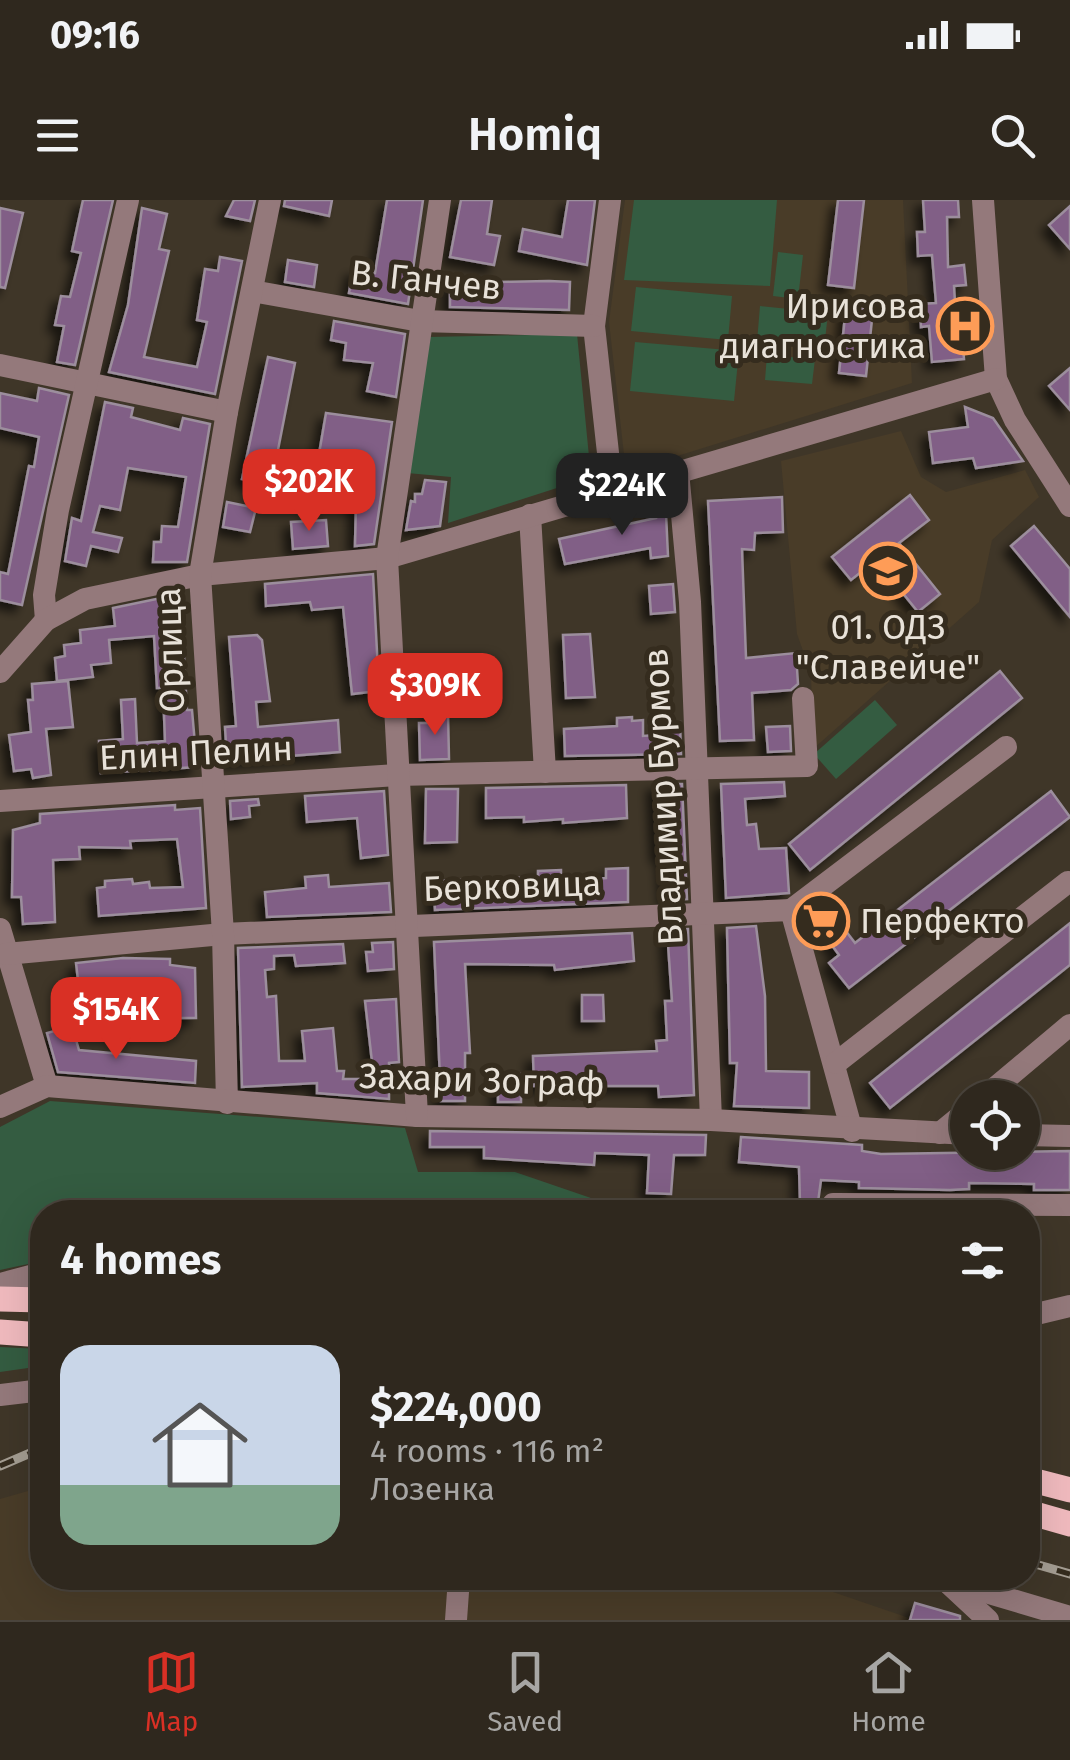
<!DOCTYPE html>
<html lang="en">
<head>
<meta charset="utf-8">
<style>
  :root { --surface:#2f281e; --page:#3b342b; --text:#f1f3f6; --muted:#a7a6a4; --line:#4a443c; --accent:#d93025 }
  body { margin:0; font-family:"Fira Sans",sans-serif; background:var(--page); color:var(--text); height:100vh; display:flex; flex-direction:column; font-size:38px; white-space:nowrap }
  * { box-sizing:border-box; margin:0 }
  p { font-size:32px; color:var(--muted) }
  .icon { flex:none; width:55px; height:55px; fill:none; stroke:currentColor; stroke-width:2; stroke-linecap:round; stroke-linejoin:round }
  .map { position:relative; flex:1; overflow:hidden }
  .details { position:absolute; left:30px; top:1000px; width:1010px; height:390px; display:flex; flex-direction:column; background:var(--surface); border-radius:40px; box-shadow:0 10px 40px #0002,0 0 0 2px var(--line) }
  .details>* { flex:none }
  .buttons { position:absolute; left:950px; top:880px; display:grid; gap:20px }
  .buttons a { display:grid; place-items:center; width:90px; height:90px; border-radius:50%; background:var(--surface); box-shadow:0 10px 40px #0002,0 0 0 2px var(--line); font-size:50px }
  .price { position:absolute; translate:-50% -85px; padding:0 22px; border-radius:20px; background:var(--accent); color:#fff; font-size:32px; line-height:65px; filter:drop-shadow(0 2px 5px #0008) }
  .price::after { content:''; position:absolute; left:50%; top:60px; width:30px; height:22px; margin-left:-15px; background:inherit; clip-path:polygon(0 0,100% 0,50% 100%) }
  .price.active { background:#222; color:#fff }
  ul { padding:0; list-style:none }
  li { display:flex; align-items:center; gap:30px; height:250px; padding:0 30px }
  li span { display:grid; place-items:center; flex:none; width:280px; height:200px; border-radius:30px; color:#555 }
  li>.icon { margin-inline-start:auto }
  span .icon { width:120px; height:120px; fill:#fffc; stroke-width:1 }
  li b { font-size:42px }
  h2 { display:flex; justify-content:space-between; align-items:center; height:120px; padding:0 30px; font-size:42px }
  .status { display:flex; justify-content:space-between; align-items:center; height:70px; padding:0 50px; background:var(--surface); direction:ltr }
  .status svg { height:28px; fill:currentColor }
  header { display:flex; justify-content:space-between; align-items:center; height:130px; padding:0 30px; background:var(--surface); font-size:45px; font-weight:600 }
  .menu { display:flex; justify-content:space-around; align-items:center; height:140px; border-top:2px solid var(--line); background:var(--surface); font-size:28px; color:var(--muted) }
  .menu a { display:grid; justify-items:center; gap:5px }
  .menu .active { color:var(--accent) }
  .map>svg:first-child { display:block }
</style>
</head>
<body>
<div class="status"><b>09:16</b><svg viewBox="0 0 49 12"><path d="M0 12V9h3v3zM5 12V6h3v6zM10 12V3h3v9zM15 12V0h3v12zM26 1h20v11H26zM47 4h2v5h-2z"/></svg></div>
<header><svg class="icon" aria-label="menu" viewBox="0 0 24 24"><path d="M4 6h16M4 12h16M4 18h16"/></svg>Homiq<svg class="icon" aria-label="search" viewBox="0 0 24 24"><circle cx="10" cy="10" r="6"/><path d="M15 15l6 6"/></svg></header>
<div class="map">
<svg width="1070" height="1420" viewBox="0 0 1070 1420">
  <defs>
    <filter id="shadow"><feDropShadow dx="-7" dy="7" stdDeviation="5" flood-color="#0009"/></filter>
  </defs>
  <rect width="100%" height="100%" fill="#3f3628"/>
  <!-- built -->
  <g fill="#493c28">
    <path d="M 625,0 L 903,0 L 912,183 L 626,272 L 609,122 Z"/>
    <path d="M 901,231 L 921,277 L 946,292 L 1025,270 L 1039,297 L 992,340 L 979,402 L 813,549 L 811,473 L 797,434 L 781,261 Z"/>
    <path d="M 42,1287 L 42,1378 L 792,1378 L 915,1420 L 0,1420 L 0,1299 Z"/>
  </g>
  <!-- green -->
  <g fill="#345c41">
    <path d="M 634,0 L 777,0 L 770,86 L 624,80 Z"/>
    <path d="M 778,52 L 803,55 L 798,99 L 773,96 Z"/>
    <path d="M 636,87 L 732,96 L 728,140 L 631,131 Z"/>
    <path d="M 760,106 L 828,113 L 824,149 L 757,142 Z"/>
    <path d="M 577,134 L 591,277 L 448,323 L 451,277 L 407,273 L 429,137 Z"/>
    <path d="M 635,142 L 739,151 L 734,201 L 630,191 Z"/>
    <path d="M 767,155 L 815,159 L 812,184 L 765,180 Z"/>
    <path d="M 875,500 L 897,525 L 836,579 L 814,554 Z"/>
    <path d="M 50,901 L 405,928 L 418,972 L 515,972 L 626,1010 L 694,1012 L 309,1012 L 271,1006 L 230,1012 L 42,1012 L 42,1061 L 0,1070 L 0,927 Z"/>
    <path d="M 0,1147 L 42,1149 L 42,1166 L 0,1172 Z"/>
  </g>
  <!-- building -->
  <g fill="#815e86" stroke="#9c8e9d" stroke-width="2.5" filter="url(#shadow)">
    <path d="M 83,0 L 113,0 L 75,165 L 57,162 L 64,126 L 55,125 L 61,96 L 70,97 L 81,53 L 72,51 Z"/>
    <path d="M 234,0 L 255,0 L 250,21 L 226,16 Z"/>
    <path d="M 285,0 L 332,0 L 329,16 L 284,6 Z"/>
    <path d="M 387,0 L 423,0 L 408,104 L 349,93 L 353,69 L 375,73 Z"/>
    <path d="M 461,0 L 492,0 L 487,34 L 500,36 L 494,65 L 450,57 Z"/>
    <path d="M 568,0 L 595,0 L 587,65 L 519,51 L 523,29 L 562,37 Z"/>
    <path d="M 838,0 L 864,0 L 854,88 L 828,85 Z"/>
    <path d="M 923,0 L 958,0 L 959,17 L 947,17 L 948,67 L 964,65 L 966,85 L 954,86 L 957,135 L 962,135 L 964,159 L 932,162 L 929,126 L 921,127 L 920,104 L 936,103 L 932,55 L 918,56 L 917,32 L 925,32 Z"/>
    <path d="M 1070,6 L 1070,49 L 1049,25 Z"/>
    <path d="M 0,8 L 23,13 L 5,88 L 0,87 Z"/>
    <path d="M 142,8 L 167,14 L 159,49 L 169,51 L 144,157 L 197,167 L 207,122 L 197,120 L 205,69 L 218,71 L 220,57 L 242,61 L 215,194 L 109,172 L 128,105 Z"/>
    <path d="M 288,60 L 317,65 L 314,87 L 285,82 Z"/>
    <path d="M 549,81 L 570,82 L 569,110 L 450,107 L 450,83 Z"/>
    <path d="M 846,107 L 873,110 L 866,176 L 839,173 Z"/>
    <path d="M 334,121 L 405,134 L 396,197 L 367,191 L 373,163 L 344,160 L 346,143 L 331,140 Z"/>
    <path d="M 268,157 L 295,163 L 276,260 L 281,261 L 276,286 L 242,279 Z"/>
    <path d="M 1070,168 L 1070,210 L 1049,186 Z"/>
    <path d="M 39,188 L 69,195 L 22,405 L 0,400 L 0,372 L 8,374 L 29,266 L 34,267 L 39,237 L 0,228 L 0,193 L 37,201 Z"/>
    <path d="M 105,202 L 133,208 L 131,217 L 180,230 L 183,218 L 210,224 L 187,362 L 153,362 L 154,342 L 161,342 L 162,326 L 178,327 L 186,277 L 128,268 L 120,310 L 100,306 L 93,332 L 122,338 L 118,352 L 91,346 L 86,366 L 65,361 L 72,318 L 81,321 Z"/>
    <path d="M 965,207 L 993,218 L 1023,261 L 976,268 L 973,258 L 933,263 L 929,232 L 968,227 Z"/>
    <path d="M 326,213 L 392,222 L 374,344 L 355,346 L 356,302 L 348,301 L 353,260 L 319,254 Z"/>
    <path d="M 425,280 L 446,282 L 440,326 L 406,330 L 411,301 L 415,302 L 415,294 L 422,294 Z"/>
    <path d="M 665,292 L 668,356 L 651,358 L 650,348 L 565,364 L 559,339 L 656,318 L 650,296 Z"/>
    <path d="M 910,295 L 929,320 L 899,343 L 940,394 L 918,412 L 876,360 L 851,380 L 832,357 Z"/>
    <path d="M 782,297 L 783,332 L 755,333 L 754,350 L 742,349 L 746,458 L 796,453 L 798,484 L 791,490 L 752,493 L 754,540 L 720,541 L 708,301 Z"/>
    <path d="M 227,302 L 256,308 L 250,332 L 223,327 Z"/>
    <path d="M 326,320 L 328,346 L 293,349 L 291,322 Z"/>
    <path d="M 1034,326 L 1070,369 L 1070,417 L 1011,346 Z"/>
    <path d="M 373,374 L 379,491 L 352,494 L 343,407 L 312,410 L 310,402 L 266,406 L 265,384 Z"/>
    <path d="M 673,384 L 675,412 L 651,414 L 649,386 Z"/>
    <path d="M 166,397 L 170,439 L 183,438 L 187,510 L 192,510 L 197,567 L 101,573 L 99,541 L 123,539 L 121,500 L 135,499 L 137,543 L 165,541 L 163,488 L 157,488 L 154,436 L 109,440 L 111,463 L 91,465 L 93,477 L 57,481 L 55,458 L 65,456 L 64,445 L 81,443 L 80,430 L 115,426 L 113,408 Z"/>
    <path d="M 590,434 L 595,497 L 566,498 L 563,435 Z"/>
    <path d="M 257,435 L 262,440 L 270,501 L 256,502 L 258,527 L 338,520 L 340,552 L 227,561 L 225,527 L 236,526 L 229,437 Z"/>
    <path d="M 1000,471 L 1022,498 L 810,670 L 789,644 Z"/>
    <path d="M 68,481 L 73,527 L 46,529 L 51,575 L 33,578 L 31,569 L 14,571 L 9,535 L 31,532 L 28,500 L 33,500 L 32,484 Z"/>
    <path d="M 432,512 L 448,512 L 449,559 L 420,560 L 419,523 L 433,523 Z"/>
    <path d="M 632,517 L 632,521 L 643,520 L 643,536 L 670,534 L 669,523 L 680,522 L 681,554 L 565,556 L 564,529 L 617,526 L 617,518 Z"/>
    <path d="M 790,526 L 791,551 L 768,552 L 766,527 Z"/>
    <path d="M 784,582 L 785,596 L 745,599 L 747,625 L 756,624 L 759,649 L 786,648 L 789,693 L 726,698 L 721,584 Z"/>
    <path d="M 654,584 L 682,584 L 687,699 L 666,700 L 663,654 L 658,655 Z"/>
    <path d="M 626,585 L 627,618 L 563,623 L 563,619 L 524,622 L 524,617 L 486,618 L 486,588 Z"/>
    <path d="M 426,589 L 458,589 L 457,642 L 425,643 Z"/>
    <path d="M 384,591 L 388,655 L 361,658 L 357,618 L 307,622 L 305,596 Z"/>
    <path d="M 1051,591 L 1070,617 L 849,788 L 829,763 L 839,755 L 810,715 L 833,697 L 847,716 L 839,722 L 855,743 Z"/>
    <path d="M 258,599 L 259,605 L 249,606 L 250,617 L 231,619 L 230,601 Z"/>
    <path d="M 175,605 L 175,610 L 200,608 L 206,708 L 99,716 L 97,688 L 105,687 L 105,681 L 132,679 L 133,684 L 149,682 L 150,688 L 183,687 L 177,639 L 130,641 L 131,648 L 79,647 L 80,659 L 53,660 L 55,722 L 23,724 L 21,697 L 12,697 L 13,630 L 40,623 L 40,614 Z"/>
    <path d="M 628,668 L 628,702 L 435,710 L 433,681 L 538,677 L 538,671 L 561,670 L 561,682 L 606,678 L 606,669 Z"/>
    <path d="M 328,675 L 329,687 L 389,683 L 391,712 L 267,717 L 265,692 L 306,688 L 305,677 Z"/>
    <path d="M 1070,723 L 1070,765 L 890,908 L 870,883 Z"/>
    <path d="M 756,726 L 765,796 L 766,871 L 809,872 L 809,908 L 734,906 L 737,863 L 730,863 L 727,728 Z"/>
    <path d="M 688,729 L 694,895 L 659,897 L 658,886 L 534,886 L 533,856 L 657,851 L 656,841 L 667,840 L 665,801 L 672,801 L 667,730 Z"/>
    <path d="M 632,733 L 634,761 L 555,770 L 554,765 L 465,764 L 470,853 L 465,853 L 465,901 L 441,901 L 434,742 Z"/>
    <path d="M 393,742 L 394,769 L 368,771 L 366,752 L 373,752 L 372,743 Z"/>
    <path d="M 343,744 L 345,763 L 296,766 L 294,755 L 274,756 L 274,769 L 265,770 L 267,797 L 276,796 L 279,861 L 305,861 L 302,831 L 333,828 L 337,871 L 344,871 L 343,879 L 374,879 L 365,801 L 396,799 L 399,862 L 389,863 L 389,899 L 317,893 L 317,883 L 242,887 L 238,748 Z"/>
    <path d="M 123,758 L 170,759 L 170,765 L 195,768 L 196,818 L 167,818 L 167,790 L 137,791 L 137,783 L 79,789 L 76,763 Z"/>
    <path d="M 582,795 L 603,795 L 604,821 L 582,821 Z"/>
    <path d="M 72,826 L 79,850 L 196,861 L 195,883 L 58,872 L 47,833 Z"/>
    <path d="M 521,874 L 521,902 L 498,902 L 498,875 Z"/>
    <path d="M 430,931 L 706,935 L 705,955 L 674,955 L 671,994 L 647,993 L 649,955 L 595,953 L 594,965 L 484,958 L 484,947 L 430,947 Z"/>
    <path d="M 741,937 L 862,945 L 862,951 L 881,954 L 1070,951 L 1070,990 L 1034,990 L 1034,984 L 969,983 L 969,989 L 950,990 L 859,988 L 859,982 L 821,980 L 818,1002 L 800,1002 L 799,967 L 739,962 Z"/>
    <path d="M 915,1403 L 960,1416 L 960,1420 L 910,1420 Z"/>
  </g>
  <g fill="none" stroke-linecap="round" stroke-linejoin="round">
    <!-- minor -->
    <g stroke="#94797b" stroke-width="22">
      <path d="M 610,0 L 594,126 L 612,289"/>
      <path d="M 983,0 L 996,179 L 1015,220 L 1070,306"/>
      <path d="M 252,91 L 420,121 L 594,126"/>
      <path d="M 0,165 L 227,212"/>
      <path d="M 678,271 L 690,402 L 711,920"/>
      <path d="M 530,315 L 545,572"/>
      <path d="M 46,420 L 44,395 L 58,310 L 128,0"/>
      <path d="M 0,472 L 46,420 L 85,399 L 200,375 L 387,358 L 996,179"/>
      <path d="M 0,601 L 397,575 L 807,566 L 803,498"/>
      <path d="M 791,710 L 1006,547"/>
      <path d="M 791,710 L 852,931"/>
      <path d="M 0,729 L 47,886"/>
      <path d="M 6,754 L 223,734 L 791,710"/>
      <path d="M 836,863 L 1068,682"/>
      <path d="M 983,898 L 1070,825"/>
      <path d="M 227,903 L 223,734 L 200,375 L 227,212 L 270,0"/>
      <path d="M 0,907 L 47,886 L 417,916 L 711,920 L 968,934"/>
      <path d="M 417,916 L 387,358 L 440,0"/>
      <path d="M 940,933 L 968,910"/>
      <path d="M 1022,935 L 1070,936"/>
      <path d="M 833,1004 L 1070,1005"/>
      <path d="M 0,1084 L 42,1073"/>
      <path d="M 1028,1116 L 1070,1106"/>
      <path d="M 0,1195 L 42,1190"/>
      <path d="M 938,1378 L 1070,1417"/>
      <path d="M 947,1382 L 988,1420"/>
      <path d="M 456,1420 L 459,1378"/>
    </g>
    <!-- major -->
    <g stroke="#f0babe" stroke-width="25">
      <path d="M 0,1099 L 42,1100"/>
      <path d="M 0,1132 L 42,1135"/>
      <path d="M 1028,1279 L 1070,1290"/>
      <path d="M 1028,1312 L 1070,1324"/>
    </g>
    <!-- rail casing -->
    <g stroke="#a49d92" stroke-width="9">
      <g id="rail">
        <path d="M 0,1266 L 42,1248"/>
        <path d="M 1028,1362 L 1070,1374"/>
      </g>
    </g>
    <!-- rail -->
    <use href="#rail" stroke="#352c1e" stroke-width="5" stroke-dasharray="15" stroke-linecap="butt"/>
  </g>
  <!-- icons -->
  <defs>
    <g id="hospital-ring" transform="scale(2.875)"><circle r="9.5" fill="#352c1e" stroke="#fe9c57" stroke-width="1.5"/><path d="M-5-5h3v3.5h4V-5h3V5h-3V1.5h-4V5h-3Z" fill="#fe9c57"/></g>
    <g id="school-ring" transform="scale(2.875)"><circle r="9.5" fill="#352c1e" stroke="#fe9c57" stroke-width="1.5"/><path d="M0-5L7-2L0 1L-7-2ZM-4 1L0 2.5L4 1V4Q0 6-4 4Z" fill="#fe9c57"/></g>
    <g id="supermarket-ring" transform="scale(2.875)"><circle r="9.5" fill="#352c1e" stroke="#fe9c57" stroke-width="1.5"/><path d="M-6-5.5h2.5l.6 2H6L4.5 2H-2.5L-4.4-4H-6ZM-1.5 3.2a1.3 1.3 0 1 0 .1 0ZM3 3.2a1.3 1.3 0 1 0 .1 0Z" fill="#fe9c57"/></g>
  </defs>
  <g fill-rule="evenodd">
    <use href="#hospital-ring" x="965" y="126"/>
    <use href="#school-ring" x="888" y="371"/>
    <use href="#supermarket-ring" x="821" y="721"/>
  </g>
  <g text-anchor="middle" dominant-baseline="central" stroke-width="10" stroke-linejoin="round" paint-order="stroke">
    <!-- street labels -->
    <g font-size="35" fill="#e8e2d9" stroke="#352c1e">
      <text transform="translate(426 80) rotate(6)">В. Ганчев</text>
      <text transform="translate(170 450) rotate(-92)">Орлица</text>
      <text transform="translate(196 553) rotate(-3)">Елин Пелин</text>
      <text transform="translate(663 597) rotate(-93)">Владимир Бурмов</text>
      <text transform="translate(512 686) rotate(-2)">Берковица</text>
      <text transform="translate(482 880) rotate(2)">Захари Зограф</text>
    </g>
    <!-- poi labels -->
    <g font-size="35" fill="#e8e2d9" stroke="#352c1e" text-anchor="end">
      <text x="926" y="106">Ирисова<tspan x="926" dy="40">диагностика</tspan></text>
      <text x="888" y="427" text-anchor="middle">01. ОДЗ<tspan x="888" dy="40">"Славейче"</tspan></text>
      <text x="860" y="721" text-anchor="start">Перфекто</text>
    </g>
  </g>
</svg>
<div class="buttons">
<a><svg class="icon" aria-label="locate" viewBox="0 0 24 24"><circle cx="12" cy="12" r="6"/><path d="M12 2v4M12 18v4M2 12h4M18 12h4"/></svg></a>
</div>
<b class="price" style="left:309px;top:334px">$202K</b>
<b class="price active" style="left:622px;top:338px">$224K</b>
<b class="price" style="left:435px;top:538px">$309K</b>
<b class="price" style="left:116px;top:862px">$154K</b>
<section class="details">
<h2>4 homes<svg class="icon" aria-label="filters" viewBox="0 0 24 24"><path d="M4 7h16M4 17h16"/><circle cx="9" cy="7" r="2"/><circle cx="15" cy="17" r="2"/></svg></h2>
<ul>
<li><span style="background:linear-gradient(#c9d6e8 70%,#7fa58c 0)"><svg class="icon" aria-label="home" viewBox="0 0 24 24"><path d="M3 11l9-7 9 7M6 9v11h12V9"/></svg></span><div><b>$224,000</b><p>4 rooms · 116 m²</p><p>Лозенка</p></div></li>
</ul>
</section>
</div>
<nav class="menu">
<a class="active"><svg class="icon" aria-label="map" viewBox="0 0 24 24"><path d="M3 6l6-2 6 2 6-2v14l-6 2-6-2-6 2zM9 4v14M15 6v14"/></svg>Map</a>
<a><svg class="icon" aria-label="saved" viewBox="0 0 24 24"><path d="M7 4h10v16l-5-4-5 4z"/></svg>Saved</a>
<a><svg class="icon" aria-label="home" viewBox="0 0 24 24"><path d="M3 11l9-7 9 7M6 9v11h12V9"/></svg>Home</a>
</nav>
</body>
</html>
